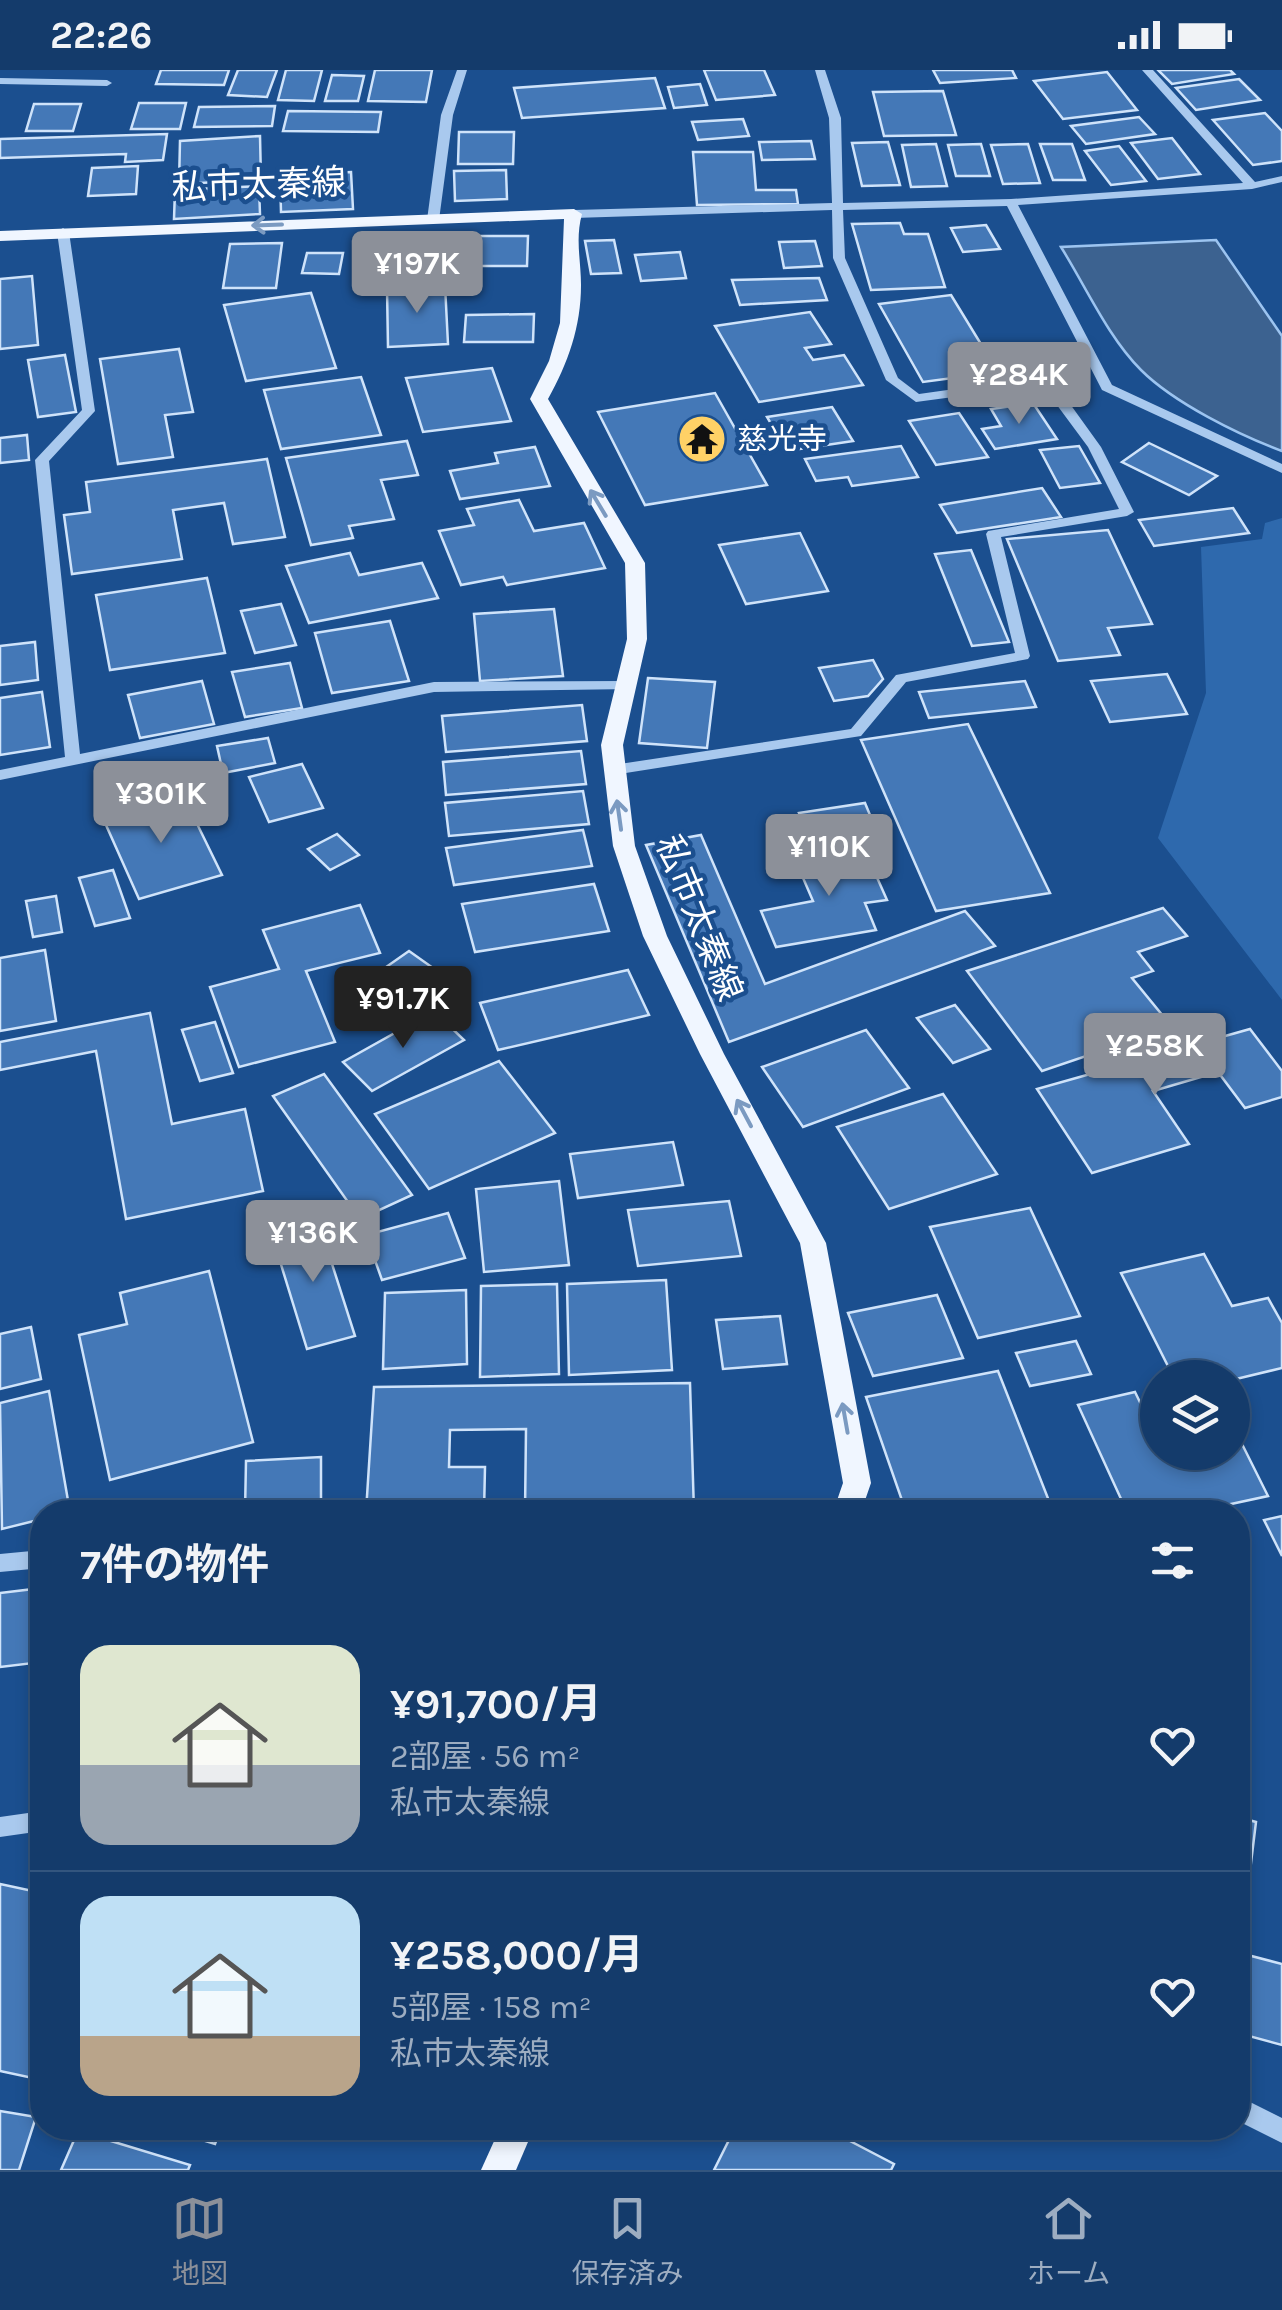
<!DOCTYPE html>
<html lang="ja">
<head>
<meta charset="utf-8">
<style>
  :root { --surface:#143b6b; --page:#214673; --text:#f1f3f6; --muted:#9dadc1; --line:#33557e; --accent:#8c9099 }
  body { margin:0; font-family:Karla,"Noto Sans JP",sans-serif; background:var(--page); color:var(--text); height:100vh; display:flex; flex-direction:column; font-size:38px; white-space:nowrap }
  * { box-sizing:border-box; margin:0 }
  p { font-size:32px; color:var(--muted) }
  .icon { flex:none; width:55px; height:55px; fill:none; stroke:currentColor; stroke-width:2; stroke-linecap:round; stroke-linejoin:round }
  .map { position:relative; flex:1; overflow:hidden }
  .panel { position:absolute; left:30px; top:1430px; width:1220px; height:640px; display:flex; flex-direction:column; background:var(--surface); border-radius:40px; box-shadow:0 5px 15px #0003,0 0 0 2px var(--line) }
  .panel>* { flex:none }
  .buttons { position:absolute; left:1140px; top:1290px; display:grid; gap:20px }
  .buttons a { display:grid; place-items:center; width:110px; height:110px; border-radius:50%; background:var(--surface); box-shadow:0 5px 15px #0003,0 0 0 2px var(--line); font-size:50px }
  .price { position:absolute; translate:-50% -85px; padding:0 22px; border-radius:10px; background:var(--accent); color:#fff; font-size:32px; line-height:65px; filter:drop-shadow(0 2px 5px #0008) }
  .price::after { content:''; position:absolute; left:50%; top:60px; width:30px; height:22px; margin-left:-15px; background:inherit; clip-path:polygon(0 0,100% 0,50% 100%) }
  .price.selected { background:#222; color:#fff }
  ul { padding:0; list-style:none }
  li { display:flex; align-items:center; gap:30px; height:250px; padding:0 50px }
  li+li { border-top:2px solid var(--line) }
  li span { display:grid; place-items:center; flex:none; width:280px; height:200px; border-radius:30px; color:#555 }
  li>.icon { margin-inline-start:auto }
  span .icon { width:120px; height:120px; fill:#fffc; stroke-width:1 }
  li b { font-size:42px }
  h2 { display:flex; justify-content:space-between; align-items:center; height:120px; padding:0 50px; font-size:42px }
  .status { display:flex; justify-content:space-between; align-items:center; height:70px; padding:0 50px; background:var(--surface); direction:ltr }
  .status svg { height:28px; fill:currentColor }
  .menu { display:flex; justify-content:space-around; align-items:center; height:140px; border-top:2px solid var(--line); background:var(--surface); font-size:28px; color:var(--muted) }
  .menu a { display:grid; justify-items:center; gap:5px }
  .menu .selected { color:var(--accent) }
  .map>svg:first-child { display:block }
</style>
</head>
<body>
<div class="status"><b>22:26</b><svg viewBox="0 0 49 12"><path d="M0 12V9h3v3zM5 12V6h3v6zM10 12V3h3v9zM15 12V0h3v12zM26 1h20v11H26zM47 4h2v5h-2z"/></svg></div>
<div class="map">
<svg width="1282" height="2100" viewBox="0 0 1282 2100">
  <rect width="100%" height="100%" fill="#1b4f8f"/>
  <!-- green -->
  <path fill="#2e69ad" d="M 1282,448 L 1282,930 L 1158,768 L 1206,623 L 1201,477 L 1262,469 L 1265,453 Z"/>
  <!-- water -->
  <path fill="#3c6290" stroke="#9cc4f0" stroke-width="2.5" d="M 1216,170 L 1282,266 L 1282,381 C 1239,365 1174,333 1141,300 C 1108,267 1086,217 1061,177 Z"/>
  <!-- building -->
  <g fill="#4478b7" stroke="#cfe3fa" stroke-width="2.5">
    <path d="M 161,0 L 229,0 L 224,15 L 156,14 Z"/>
    <path d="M 238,0 L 277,0 L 267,27 L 228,25 Z"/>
    <path d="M 286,0 L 322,0 L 314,31 L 278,30 Z"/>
    <path d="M 375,0 L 432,0 L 426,32 L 368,31 Z"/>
    <path d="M 704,0 L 764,0 L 775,25 L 716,30 Z"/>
    <path d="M 933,0 L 1012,0 L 1016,8 L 940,13 Z"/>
    <path d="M 1158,0 L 1230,0 L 1234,4 L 1172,14 Z"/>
    <path d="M 1107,2 L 1137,40 L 1063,49 L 1034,11 Z"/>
    <path d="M 332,5 L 364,6 L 358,31 L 325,31 Z"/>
    <path d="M 655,8 L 665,38 L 522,48 L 514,18 Z"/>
    <path d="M 1239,9 L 1260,30 L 1196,40 L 1176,18 Z"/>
    <path d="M 700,14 L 707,35 L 674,38 L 668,17 Z"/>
    <path d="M 943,21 L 956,65 L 884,66 L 873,22 Z"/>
    <path d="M 139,33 L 186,33 L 180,59 L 131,59 Z"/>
    <path d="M 34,34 L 81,34 L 73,61 L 26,61 Z"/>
    <path d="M 275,36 L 272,56 L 194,57 L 199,37 Z"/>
    <path d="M 288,41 L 381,42 L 378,62 L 283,61 Z"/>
    <path d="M 1265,43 L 1282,61 L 1282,91 L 1253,95 L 1213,50 Z"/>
    <path d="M 1139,47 L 1155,64 L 1086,74 L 1071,56 Z"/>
    <path d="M 743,49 L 749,66 L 698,70 L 692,52 Z"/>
    <path d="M 459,62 L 514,62 L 513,94 L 458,94 Z"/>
    <path d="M 167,64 L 163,90 L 125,92 L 126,84 L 0,88 L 0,69 Z"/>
    <path d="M 260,66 L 261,110 L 179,114 L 180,71 Z"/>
    <path d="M 1172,68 L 1200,104 L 1158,109 L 1131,73 Z"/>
    <path d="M 811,71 L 815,89 L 762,90 L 759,72 Z"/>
    <path d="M 888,72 L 900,115 L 862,116 L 852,73 Z"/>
    <path d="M 936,74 L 947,116 L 911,117 L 902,75 Z"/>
    <path d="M 981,74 L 990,106 L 956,106 L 948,75 Z"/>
    <path d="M 1028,74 L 1040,113 L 1003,114 L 991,75 Z"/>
    <path d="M 1040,74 L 1072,74 L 1085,110 L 1053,110 Z"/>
    <path d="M 1119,76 L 1146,111 L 1111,115 L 1085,81 Z"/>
    <path d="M 693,82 L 753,82 L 756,120 L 796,120 L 798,134 L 697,135 Z"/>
    <path d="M 138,96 L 136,124 L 88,126 L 92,98 Z"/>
    <path d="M 506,100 L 507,129 L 455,131 L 454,101 Z"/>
    <path d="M 351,102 L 353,139 L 281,142 L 280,105 Z"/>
    <path d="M 259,116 L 260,144 L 174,149 L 175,120 Z"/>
    <path d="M 900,153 L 904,164 L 928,164 L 945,217 L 871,220 L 852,154 Z"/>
    <path d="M 986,155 L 1000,179 L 963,182 L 951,158 Z"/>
    <path d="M 458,166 L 528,166 L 527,196 L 455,196 Z"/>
    <path d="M 614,170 L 621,203 L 591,204 L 585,171 Z"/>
    <path d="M 815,171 L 822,196 L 784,198 L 779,172 Z"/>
    <path d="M 282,173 L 276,218 L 223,218 L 230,174 Z"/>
    <path d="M 680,182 L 686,208 L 641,211 L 635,185 Z"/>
    <path d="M 307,183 L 343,183 L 339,204 L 302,203 Z"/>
    <path d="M 32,206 L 38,275 L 0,279 L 0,209 Z"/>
    <path d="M 819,208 L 827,230 L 740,235 L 732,210 Z"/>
    <path d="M 445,215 L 448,274 L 388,277 L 387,218 Z"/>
    <path d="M 311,223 L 336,298 L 246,311 L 224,235 Z"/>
    <path d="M 951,225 L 998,302 L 923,312 L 879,234 Z"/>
    <path d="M 810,242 L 831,274 L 805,278 L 813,290 L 844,285 L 863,315 L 759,332 L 715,256 Z"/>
    <path d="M 534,244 L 533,272 L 464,272 L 466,245 Z"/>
    <path d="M 179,279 L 193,342 L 165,345 L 173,387 L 118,394 L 100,289 Z"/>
    <path d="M 65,285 L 76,342 L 38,347 L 28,290 Z"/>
    <path d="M 492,298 L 511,351 L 423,362 L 406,308 Z"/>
    <path d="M 361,307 L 381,365 L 281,379 L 264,320 Z"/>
    <path d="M 715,323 L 767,415 L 645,435 L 598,342 Z"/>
    <path d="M 1033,333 L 1057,369 L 995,379 L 982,359 L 1001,356 L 991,339 Z"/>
    <path d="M 832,337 L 853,371 L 787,381 L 767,347 Z"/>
    <path d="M 959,343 L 988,387 L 936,395 L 909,351 Z"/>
    <path d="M 27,365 L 29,390 L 0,393 L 0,368 Z"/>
    <path d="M 407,371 L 418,405 L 381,410 L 394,449 L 349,456 L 353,468 L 311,475 L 286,388 Z"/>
    <path d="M 1149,373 L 1217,406 L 1189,425 L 1122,392 Z"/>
    <path d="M 901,376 L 918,407 L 852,416 L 848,407 L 816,411 L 805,389 Z"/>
    <path d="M 1079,376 L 1100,413 L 1060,418 L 1040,380 Z"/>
    <path d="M 535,377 L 550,416 L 460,429 L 450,401 L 498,393 L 495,383 Z"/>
    <path d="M 267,389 L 285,467 L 233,474 L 224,433 L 173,440 L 182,489 L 72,504 L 64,445 L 90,442 L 86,412 Z"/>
    <path d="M 1042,418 L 1061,447 L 957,463 L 940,435 Z"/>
    <path d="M 519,430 L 534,461 L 584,453 L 605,498 L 507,515 L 503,507 L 461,515 L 439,461 L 474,455 L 467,439 Z"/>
    <path d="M 1233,438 L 1249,463 L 1154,476 L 1139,450 Z"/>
    <path d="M 1108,460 L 1152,554 L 1108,558 L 1120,585 L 1058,591 L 1007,469 Z"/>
    <path d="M 800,463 L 828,521 L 746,534 L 719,475 Z"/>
    <path d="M 971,480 L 1009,572 L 972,576 L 935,484 Z"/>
    <path d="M 350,483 L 359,505 L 422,493 L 438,528 L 309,553 L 286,496 Z"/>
    <path d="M 207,508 L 225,583 L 110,600 L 96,525 Z"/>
    <path d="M 281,534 L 296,575 L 255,583 L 241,541 Z"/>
    <path d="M 554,539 L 563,606 L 480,611 L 474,544 Z"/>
    <path d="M 390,551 L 409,611 L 332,623 L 315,563 Z"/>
    <path d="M 35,572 L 38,610 L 0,615 L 0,576 Z"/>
    <path d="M 873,590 L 883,609 L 868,626 L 834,631 L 819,598 Z"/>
    <path d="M 290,593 L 302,638 L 245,647 L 232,602 Z"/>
    <path d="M 1167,604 L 1187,644 L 1110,652 L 1091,611 Z"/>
    <path d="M 648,608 L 715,612 L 707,678 L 639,673 Z"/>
    <path d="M 202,611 L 214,654 L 140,668 L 128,625 Z"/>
    <path d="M 1025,611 L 1036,637 L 929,648 L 919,622 Z"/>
    <path d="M 42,622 L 50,677 L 0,685 L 0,628 Z"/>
    <path d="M 582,635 L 587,671 L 446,682 L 442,646 Z"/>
    <path d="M 968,654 L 1050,823 L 936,841 L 861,670 Z"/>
    <path d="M 268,668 L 275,693 L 223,703 L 217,676 Z"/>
    <path d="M 581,681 L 586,714 L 446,725 L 443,692 Z"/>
    <path d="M 302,694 L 323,738 L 269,752 L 249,707 Z"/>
    <path d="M 583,721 L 589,754 L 449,766 L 445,733 Z"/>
    <path d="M 182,723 L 222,805 L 139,829 L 102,746 Z"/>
    <path d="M 865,733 L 877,762 L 811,771 L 799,743 Z"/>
    <path d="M 583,760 L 592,796 L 454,815 L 446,778 Z"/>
    <path d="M 337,764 L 359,785 L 330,800 L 308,779 Z"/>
    <path d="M 701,765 L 765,914 L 965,841 L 995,876 L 729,972 L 646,775 Z"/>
    <path d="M 863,776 L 887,830 L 865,833 L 876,860 L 776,877 L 761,841 L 813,831 L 794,787 Z"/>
    <path d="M 113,800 L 130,848 L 95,856 L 79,808 Z"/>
    <path d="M 594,814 L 609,861 L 475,882 L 462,834 Z"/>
    <path d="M 56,826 L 62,862 L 33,867 L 26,831 Z"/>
    <path d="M 360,835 L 380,883 L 306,901 L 335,972 L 239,997 L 210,917 L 279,899 L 263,860 Z"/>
    <path d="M 1163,838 L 1187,866 L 1138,882 L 1153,901 L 1132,908 L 1172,957 L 1042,1001 L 967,901 Z"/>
    <path d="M 45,880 L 56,951 L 0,961 L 0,888 Z"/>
    <path d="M 409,881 L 440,903 L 371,954 L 339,930 Z"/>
    <path d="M 628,900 L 649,945 L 498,980 L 480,933 Z"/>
    <path d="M 955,935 L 990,979 L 953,993 L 917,948 Z"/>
    <path d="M 434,941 L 464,970 L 372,1021 L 343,992 Z"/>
    <path d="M 150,943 L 172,1054 L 245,1039 L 263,1121 L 126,1149 L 96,981 L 0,1000 L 0,972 Z"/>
    <path d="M 215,952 L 233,1003 L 200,1011 L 182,960 Z"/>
    <path d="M 1250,959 L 1282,1001 L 1282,1027 L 1245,1038 L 1218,1002 L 1153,1021 L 1189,1074 L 1092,1103 L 1037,1019 Z"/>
    <path d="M 866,960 L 909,1018 L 803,1057 L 762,997 Z"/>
    <path d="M 499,991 L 555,1063 L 429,1119 L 375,1044 Z"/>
    <path d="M 324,1004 L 412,1125 L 360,1149 L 273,1026 Z"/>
    <path d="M 943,1024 L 997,1104 L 889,1139 L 837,1057 Z"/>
    <path d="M 673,1072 L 683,1115 L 578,1128 L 570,1084 Z"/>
    <path d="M 559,1111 L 569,1195 L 484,1202 L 476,1119 Z"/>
    <path d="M 729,1131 L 741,1186 L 638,1196 L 628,1140 Z"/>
    <path d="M 1030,1138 L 1080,1246 L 978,1268 L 930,1157 Z"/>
    <path d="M 448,1143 L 465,1188 L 382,1210 L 366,1165 Z"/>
    <path d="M 318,1150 L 355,1266 L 307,1279 L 271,1162 Z"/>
    <path d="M 1204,1184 L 1232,1236 L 1268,1228 L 1282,1253 L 1282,1298 L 1232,1310 L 1174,1308 L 1121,1203 Z"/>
    <path d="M 209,1201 L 253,1372 L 110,1410 L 79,1265 L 127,1254 L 120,1223 Z"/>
    <path d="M 666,1210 L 672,1300 L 569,1305 L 567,1214 Z"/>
    <path d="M 557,1214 L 559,1304 L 480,1307 L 481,1216 Z"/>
    <path d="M 466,1220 L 467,1294 L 383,1299 L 385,1223 Z"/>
    <path d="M 937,1225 L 963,1288 L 873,1306 L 848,1243 Z"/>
    <path d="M 780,1246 L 787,1294 L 723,1299 L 716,1250 Z"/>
    <path d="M 31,1257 L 41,1309 L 0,1319 L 0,1264 Z"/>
    <path d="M 1076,1271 L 1091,1304 L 1030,1316 L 1016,1283 Z"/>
    <path d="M 998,1301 L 1051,1436 L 1016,1442 L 906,1442 L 866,1327 Z"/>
    <path d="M 690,1313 L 694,1442 L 525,1442 L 526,1359 L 450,1360 L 449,1397 L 485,1397 L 484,1442 L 366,1442 L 374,1317 Z"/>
    <path d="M 49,1321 L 70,1442 L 42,1442 L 42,1449 L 2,1459 L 0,1333 Z"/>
    <path d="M 1135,1322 L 1152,1357 L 1158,1355 L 1158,1382 L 1232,1382 L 1232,1354 L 1268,1426 L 1194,1442 L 1127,1442 L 1078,1335 Z"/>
    <path d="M 321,1387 L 321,1442 L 245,1442 L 246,1391 Z"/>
    <path d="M 1282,1446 L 1282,1486 L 1264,1450 Z"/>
    <path d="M 42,1518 L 42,1592 L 0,1597 L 0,1523 Z"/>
    <path d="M 1238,1747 L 1256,1752 L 1240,1883 L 1282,1894 L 1282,1975 L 1238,1963 Z"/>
    <path d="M 0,1814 L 42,1823 L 42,2010 L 0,2001 Z"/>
    <path d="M 0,2041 L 36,2047 L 19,2100 L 0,2100 Z"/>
    <path d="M 163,2058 L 221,2058 L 215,2074 Z"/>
    <path d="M 735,2058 L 825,2058 L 894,2094 L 891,2100 L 714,2100 Z"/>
    <path d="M 78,2061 L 190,2095 L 188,2100 L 61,2100 Z"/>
  </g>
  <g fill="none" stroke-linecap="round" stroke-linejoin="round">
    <!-- minor -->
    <g fill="#a9c9ee" fill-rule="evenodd">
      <path d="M 457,0 L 467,0 L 453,45 L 439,150 L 433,154 L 427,150 L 441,45 Z"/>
      <path d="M 815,0 L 825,0 L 841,48 L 843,133 L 1011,129 L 1243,113 L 1142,0 L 1153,0 L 1255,112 L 1282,106 L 1282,112 L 1252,119 L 1018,135 L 1112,315 L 1282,394 L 1282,403 L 1102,320 L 1007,136 L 843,140 L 845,188 L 898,308 L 919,324 L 983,315 L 1060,320 L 1101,377 L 1134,442 L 1127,446 L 1001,467 L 1030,586 L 1028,589 L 906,612 L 861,666 L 613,705 L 608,703 L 605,700 L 613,695 L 851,659 L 896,605 L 1015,583 L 986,464 L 988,461 L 1119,439 L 1088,377 L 1051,327 L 983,323 L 916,332 L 886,310 L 833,188 L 832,140 L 574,148 L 568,144 L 574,140 L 832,133 L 829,48 Z"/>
      <path d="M 0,8 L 107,10 L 112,13 L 107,16 L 0,14 Z"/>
      <path d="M 63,158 L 69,162 L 95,341 L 49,391 L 80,684 L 434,612 L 626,611 L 631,613 L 631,619 L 434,622 L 0,710 L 0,700 L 65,687 L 35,390 L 82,340 L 57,162 Z"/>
      <path d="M 42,1480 L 42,1498 L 0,1502 L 0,1484 Z"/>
      <path d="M 42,1741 L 42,1761 L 0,1767 L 0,1747 Z"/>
      <path d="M 1238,2026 L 1282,2048 L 1282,2073 L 1238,2051 Z"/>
    </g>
    <!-- major -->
    <g fill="#f0f6ff" fill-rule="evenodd">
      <path d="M 574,139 L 582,144 C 575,169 581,190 581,215 C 581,257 568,293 548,329 L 645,493 L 647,569 L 623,675 L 635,776 L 667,866 L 724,984 L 826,1173 L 871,1413 L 861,1442 L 833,1442 L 843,1413 L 800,1173 L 700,984 L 643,866 L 613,776 L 601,675 L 627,569 L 625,493 L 530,329 L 549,291 L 560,253 L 564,149 L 0,171 L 0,161 Z"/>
      <path d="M 500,2058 L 534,2058 L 516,2100 L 481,2100 Z"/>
    </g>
  </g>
  <!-- one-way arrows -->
  <defs><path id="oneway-shaft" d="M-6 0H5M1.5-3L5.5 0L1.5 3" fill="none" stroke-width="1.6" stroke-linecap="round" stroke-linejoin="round" transform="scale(2.5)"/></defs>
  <g stroke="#7b9ac1">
    <use href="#oneway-shaft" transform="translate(267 155) rotate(178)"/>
    <use href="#oneway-shaft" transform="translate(598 433) rotate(-121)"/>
    <use href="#oneway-shaft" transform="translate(619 745) rotate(-98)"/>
    <use href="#oneway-shaft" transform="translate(744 1043) rotate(-118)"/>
    <use href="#oneway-shaft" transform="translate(845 1348) rotate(-100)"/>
  </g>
  <!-- icons -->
  <defs>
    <g id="temple-disc" transform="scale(2.5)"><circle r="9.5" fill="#ffd166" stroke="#1b4f8f"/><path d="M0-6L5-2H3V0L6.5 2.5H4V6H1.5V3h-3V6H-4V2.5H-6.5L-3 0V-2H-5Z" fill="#111"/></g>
  </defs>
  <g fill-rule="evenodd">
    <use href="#temple-disc" x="702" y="369"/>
  </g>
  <g text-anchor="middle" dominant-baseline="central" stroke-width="9" stroke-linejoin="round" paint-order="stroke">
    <!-- far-poi labels -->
    <g font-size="30" fill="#fff" stroke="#1b4f8f" text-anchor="start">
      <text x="737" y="369">慈光寺</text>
    </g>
    <!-- street labels -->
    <g font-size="35" fill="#fff" stroke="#1b4f8f">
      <text transform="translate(259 115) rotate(-2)">私市太秦線</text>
      <text transform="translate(699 848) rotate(68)">私市太秦線</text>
    </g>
  </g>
</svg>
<div class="buttons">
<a><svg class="icon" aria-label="layers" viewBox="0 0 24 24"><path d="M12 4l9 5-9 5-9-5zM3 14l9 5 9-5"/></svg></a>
</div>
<b class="price" style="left:417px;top:246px">¥197K</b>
<b class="price" style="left:1019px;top:357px">¥284K</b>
<b class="price" style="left:161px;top:776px">¥301K</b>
<b class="price" style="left:829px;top:829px">¥110K</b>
<b class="price selected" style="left:403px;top:981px">¥91.7K</b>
<b class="price" style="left:1155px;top:1028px">¥258K</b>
<b class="price" style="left:313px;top:1215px">¥136K</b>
<section class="panel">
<h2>7件の物件<svg class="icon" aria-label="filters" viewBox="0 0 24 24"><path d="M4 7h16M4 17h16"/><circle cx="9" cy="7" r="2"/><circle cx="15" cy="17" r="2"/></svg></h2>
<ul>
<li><span style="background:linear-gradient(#dfe7d0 60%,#9aa5b1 0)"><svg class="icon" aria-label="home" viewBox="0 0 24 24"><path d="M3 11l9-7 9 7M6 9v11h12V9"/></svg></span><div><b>¥91,700/月</b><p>2部屋 · 56 m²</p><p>私市太秦線</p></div><svg class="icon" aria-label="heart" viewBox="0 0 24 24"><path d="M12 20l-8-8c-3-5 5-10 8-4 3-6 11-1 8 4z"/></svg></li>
<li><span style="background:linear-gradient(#bfe0f5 70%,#b9a48a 0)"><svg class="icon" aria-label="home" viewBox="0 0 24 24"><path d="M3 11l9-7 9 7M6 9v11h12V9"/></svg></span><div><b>¥258,000/月</b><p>5部屋 · 158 m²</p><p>私市太秦線</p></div><svg class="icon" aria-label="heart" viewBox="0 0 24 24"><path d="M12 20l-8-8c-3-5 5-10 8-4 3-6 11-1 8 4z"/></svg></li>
</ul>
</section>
</div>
<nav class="menu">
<a class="selected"><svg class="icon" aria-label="map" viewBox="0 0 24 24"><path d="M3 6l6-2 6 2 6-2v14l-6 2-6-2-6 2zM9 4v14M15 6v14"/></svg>地図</a>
<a><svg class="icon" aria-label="saved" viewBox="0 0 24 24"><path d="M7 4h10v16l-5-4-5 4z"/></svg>保存済み</a>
<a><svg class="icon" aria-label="home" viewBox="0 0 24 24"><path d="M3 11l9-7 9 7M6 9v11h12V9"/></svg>ホーム</a>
</nav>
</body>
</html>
